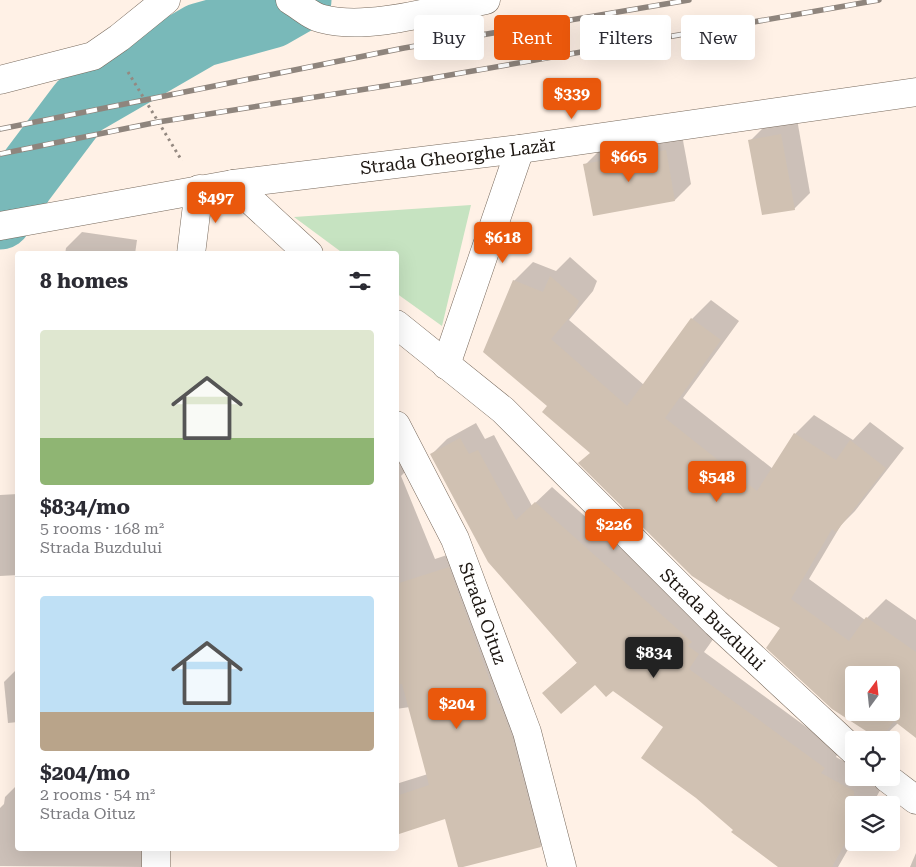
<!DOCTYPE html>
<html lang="en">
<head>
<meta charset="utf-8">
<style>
  :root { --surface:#fff; --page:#f2f2f3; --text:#2b2b33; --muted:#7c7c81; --line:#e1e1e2; --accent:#ea580c }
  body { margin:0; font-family:"Roboto Serif",serif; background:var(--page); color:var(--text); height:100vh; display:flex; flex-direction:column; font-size:19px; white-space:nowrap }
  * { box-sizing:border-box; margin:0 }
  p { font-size:16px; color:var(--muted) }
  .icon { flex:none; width:28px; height:28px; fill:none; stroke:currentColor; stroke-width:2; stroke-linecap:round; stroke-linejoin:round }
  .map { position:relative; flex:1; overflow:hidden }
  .drawer { position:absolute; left:15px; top:251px; width:384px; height:600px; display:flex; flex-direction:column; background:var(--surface); border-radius:5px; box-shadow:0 5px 20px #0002 }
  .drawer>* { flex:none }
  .guide { position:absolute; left:414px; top:15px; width:426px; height:45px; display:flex; gap:10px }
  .needle { width:32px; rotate:15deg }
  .tools { position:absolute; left:845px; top:666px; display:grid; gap:10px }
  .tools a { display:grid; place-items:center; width:55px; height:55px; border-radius:5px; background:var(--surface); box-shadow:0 5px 20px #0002; font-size:25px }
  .price { position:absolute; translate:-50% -42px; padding:0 11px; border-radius:5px; background:var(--accent); color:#fff; font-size:16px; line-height:32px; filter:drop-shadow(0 1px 2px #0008) }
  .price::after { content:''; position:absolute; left:50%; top:30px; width:15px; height:11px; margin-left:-8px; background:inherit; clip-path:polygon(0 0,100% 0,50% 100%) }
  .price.selected { background:#222; color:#fff }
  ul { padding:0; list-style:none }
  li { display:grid; align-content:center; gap:10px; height:265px; padding:0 25px }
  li+li { border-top:1px solid var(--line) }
  li span { display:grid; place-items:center; height:155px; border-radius:5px; color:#555 }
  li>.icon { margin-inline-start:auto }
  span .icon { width:90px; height:90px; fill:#fffc; stroke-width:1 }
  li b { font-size:21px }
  h2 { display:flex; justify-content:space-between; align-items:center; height:60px; padding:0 25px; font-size:21px }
  .tag { padding:0 18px; border-radius:5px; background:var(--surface); box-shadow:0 5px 20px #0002; font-size:18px; line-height:45px }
  .tag.selected { background:var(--accent); color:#fff }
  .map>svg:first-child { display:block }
</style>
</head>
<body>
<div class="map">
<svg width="916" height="867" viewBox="0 0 916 867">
  <rect width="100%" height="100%" fill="#fff1e6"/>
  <!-- green -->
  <path fill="#c6e3c1" d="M 471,205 L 442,326 L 396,293 L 396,254 L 344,254 L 294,217 Z"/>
  <!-- shadow -->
  <g fill="#0003" fill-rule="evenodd">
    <path d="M 797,119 L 810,193 L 794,209 L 750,141 L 766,125 Z"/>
    <path d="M 682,135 L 691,184 L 675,200 L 585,165 L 601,149 Z"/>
    <path d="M 82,232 L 137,240 L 135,254 L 65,254 L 66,248 Z"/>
    <path d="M 570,257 L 597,281 L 593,291 L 569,320 L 644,385 L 692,319 L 711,300 L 739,321 L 683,398 L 773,469 L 795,434 L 814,415 L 853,440 L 870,422 L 904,448 L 855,511 L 841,525 L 809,579 L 865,620 L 886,599 L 916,620 L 916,736 L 898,723 L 881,739 L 833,708 L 782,628 L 591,452 L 549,406 L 514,281 L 533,262 L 556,271 ZM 854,675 L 891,675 L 891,712 L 854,712 Z"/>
    <path d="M 396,407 L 419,458 L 401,476 L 435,559 L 468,548 L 559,827 L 540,846 L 446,817 L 396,834 L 396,784 L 428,774 L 410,707 L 396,709 Z"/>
    <path d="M 476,423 L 485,439 L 494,435 L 532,506 L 552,487 L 707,625 L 703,630 L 714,638 L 704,652 L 839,751 L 836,757 L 854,767 L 854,778 L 873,778 L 884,783 L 872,805 L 854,805 L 854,839 L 838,867 L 780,867 L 735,830 L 665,727 L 612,689 L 595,683 L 544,693 L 578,662 L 431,455 L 447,439 Z"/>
    <path d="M 18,494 L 18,575 L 0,576 L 0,495 Z"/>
    <path d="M 18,668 L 18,722 L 8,723 L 4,682 Z"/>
    <path d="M 18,784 L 18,849 L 143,849 L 144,867 L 0,866 L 0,808 L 4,804 L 5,797 Z"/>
    <path d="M 916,853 L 916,867 L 910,867 Z"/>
  </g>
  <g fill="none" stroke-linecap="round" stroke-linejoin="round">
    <!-- river -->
    <path stroke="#79b9b9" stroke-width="65" d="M 0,217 L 22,182 L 80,105 L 201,35 L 271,16 L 299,0"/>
  </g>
  <!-- building -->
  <g fill="#d0c1b2" fill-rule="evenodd">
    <path d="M 781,134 L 795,210 L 762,215 L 748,140 Z"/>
    <path d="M 666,150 L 675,201 L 593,216 L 583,164 Z"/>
    <path d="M 550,276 L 579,301 L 574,312 L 551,339 L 627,406 L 691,318 L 721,340 L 665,418 L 757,491 L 794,433 L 836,460 L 850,440 L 886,468 L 836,532 L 832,529 L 791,599 L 849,641 L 866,617 L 916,652 L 916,738 L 894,721 L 880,740 L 832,709 L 766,648 L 780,628 L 730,599 L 729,600 L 692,576 L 578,463 L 590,453 L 542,412 L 547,406 L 483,352 L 513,280 L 543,292 ZM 854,675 L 891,675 L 891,712 L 854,712 Z"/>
    <path d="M 460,438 L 469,454 L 478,450 L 516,520 L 535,502 L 692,642 L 688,646 L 699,654 L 689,669 L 825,768 L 821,773 L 854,791 L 854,827 L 832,867 L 778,867 L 731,832 L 733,830 L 696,798 L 641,758 L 663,727 L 613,691 L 606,697 L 595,685 L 561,714 L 542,693 L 577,663 L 488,562 L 430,454 Z"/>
    <path d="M 449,567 L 498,704 L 500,704 L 512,737 L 541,847 L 463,867 L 458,867 L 445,819 L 396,835 L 396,796 L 429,785 L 402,684 L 396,685 L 396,584 Z"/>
  </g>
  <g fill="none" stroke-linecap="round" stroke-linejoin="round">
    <!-- minor casing -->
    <g stroke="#786a5d" stroke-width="29">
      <g id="minor">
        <path d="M 290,0 C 300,6 312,17 323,19 C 369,31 439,9 486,0"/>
        <path d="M 0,80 L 93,56 L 119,38 L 166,0"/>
        <path d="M 233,184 L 309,254"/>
        <path d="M 0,226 L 233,184 L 520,149 L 916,92"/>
        <path d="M 191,254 L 199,189"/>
        <path d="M 396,324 L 503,410 L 716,623 L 854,751"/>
        <path d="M 446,365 L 520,149"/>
        <path d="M 396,425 L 455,539 L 527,732 L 562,867"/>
        <path d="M 887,778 L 916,800"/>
        <path d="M 156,849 L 156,867"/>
      </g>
    </g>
    <!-- path -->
    <path stroke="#948981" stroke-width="3" stroke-dasharray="2.5 4" stroke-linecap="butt" d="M 128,72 L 182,161"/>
    <!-- minor -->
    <use href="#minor" stroke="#fff" stroke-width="28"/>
    <!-- rail casing -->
    <g stroke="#8f857d" stroke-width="5.5">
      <g id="rail">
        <path d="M 0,129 L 404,48 L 689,0"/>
        <path d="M 0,154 L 158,122 L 404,83 L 879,0"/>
      </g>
    </g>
    <!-- rail -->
    <use href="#rail" stroke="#fff" stroke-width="4" stroke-dasharray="11" stroke-linecap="butt"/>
  </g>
  <g text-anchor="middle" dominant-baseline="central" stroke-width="4" stroke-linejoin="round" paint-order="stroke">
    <!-- street labels -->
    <g font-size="18" fill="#1c1611" stroke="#fff">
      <text transform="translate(458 156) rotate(-7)">Strada Gheorghe Lazăr</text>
      <text transform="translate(483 613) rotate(70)">Strada Oituz</text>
      <text transform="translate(713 619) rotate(44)">Strada Buzdului</text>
    </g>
  </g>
</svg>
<div class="tools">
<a><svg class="needle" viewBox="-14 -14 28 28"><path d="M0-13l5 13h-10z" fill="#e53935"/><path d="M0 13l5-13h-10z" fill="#7c7c81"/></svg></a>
<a><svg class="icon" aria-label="locate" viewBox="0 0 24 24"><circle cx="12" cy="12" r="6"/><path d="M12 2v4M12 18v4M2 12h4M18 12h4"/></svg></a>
<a><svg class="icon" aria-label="layers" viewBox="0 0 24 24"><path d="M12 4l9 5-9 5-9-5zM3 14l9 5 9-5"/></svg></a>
</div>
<b class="price" style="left:572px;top:120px">$339</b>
<b class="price" style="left:629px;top:183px">$665</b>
<b class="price" style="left:216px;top:224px">$497</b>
<b class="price" style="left:503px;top:264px">$618</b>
<b class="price" style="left:717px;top:503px">$548</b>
<b class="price" style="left:614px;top:551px">$226</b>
<b class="price selected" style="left:654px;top:679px">$834</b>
<b class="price" style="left:457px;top:730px">$204</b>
<div class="guide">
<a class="tag">Buy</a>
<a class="tag selected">Rent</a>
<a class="tag">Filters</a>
<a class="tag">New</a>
</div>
<section class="drawer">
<h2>8 homes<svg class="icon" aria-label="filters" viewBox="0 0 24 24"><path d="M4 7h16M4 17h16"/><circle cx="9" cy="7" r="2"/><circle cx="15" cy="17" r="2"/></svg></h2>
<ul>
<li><span style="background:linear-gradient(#dfe7d0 70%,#8fb573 0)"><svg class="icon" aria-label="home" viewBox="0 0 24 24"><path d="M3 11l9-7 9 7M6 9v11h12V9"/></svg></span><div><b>$834/mo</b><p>5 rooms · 168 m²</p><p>Strada Buzdului</p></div></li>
<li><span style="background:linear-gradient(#bfe0f5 75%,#b9a48a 0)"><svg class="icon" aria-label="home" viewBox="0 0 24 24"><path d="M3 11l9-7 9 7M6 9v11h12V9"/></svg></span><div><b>$204/mo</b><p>2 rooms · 54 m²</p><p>Strada Oituz</p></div></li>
</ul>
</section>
</div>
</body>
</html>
